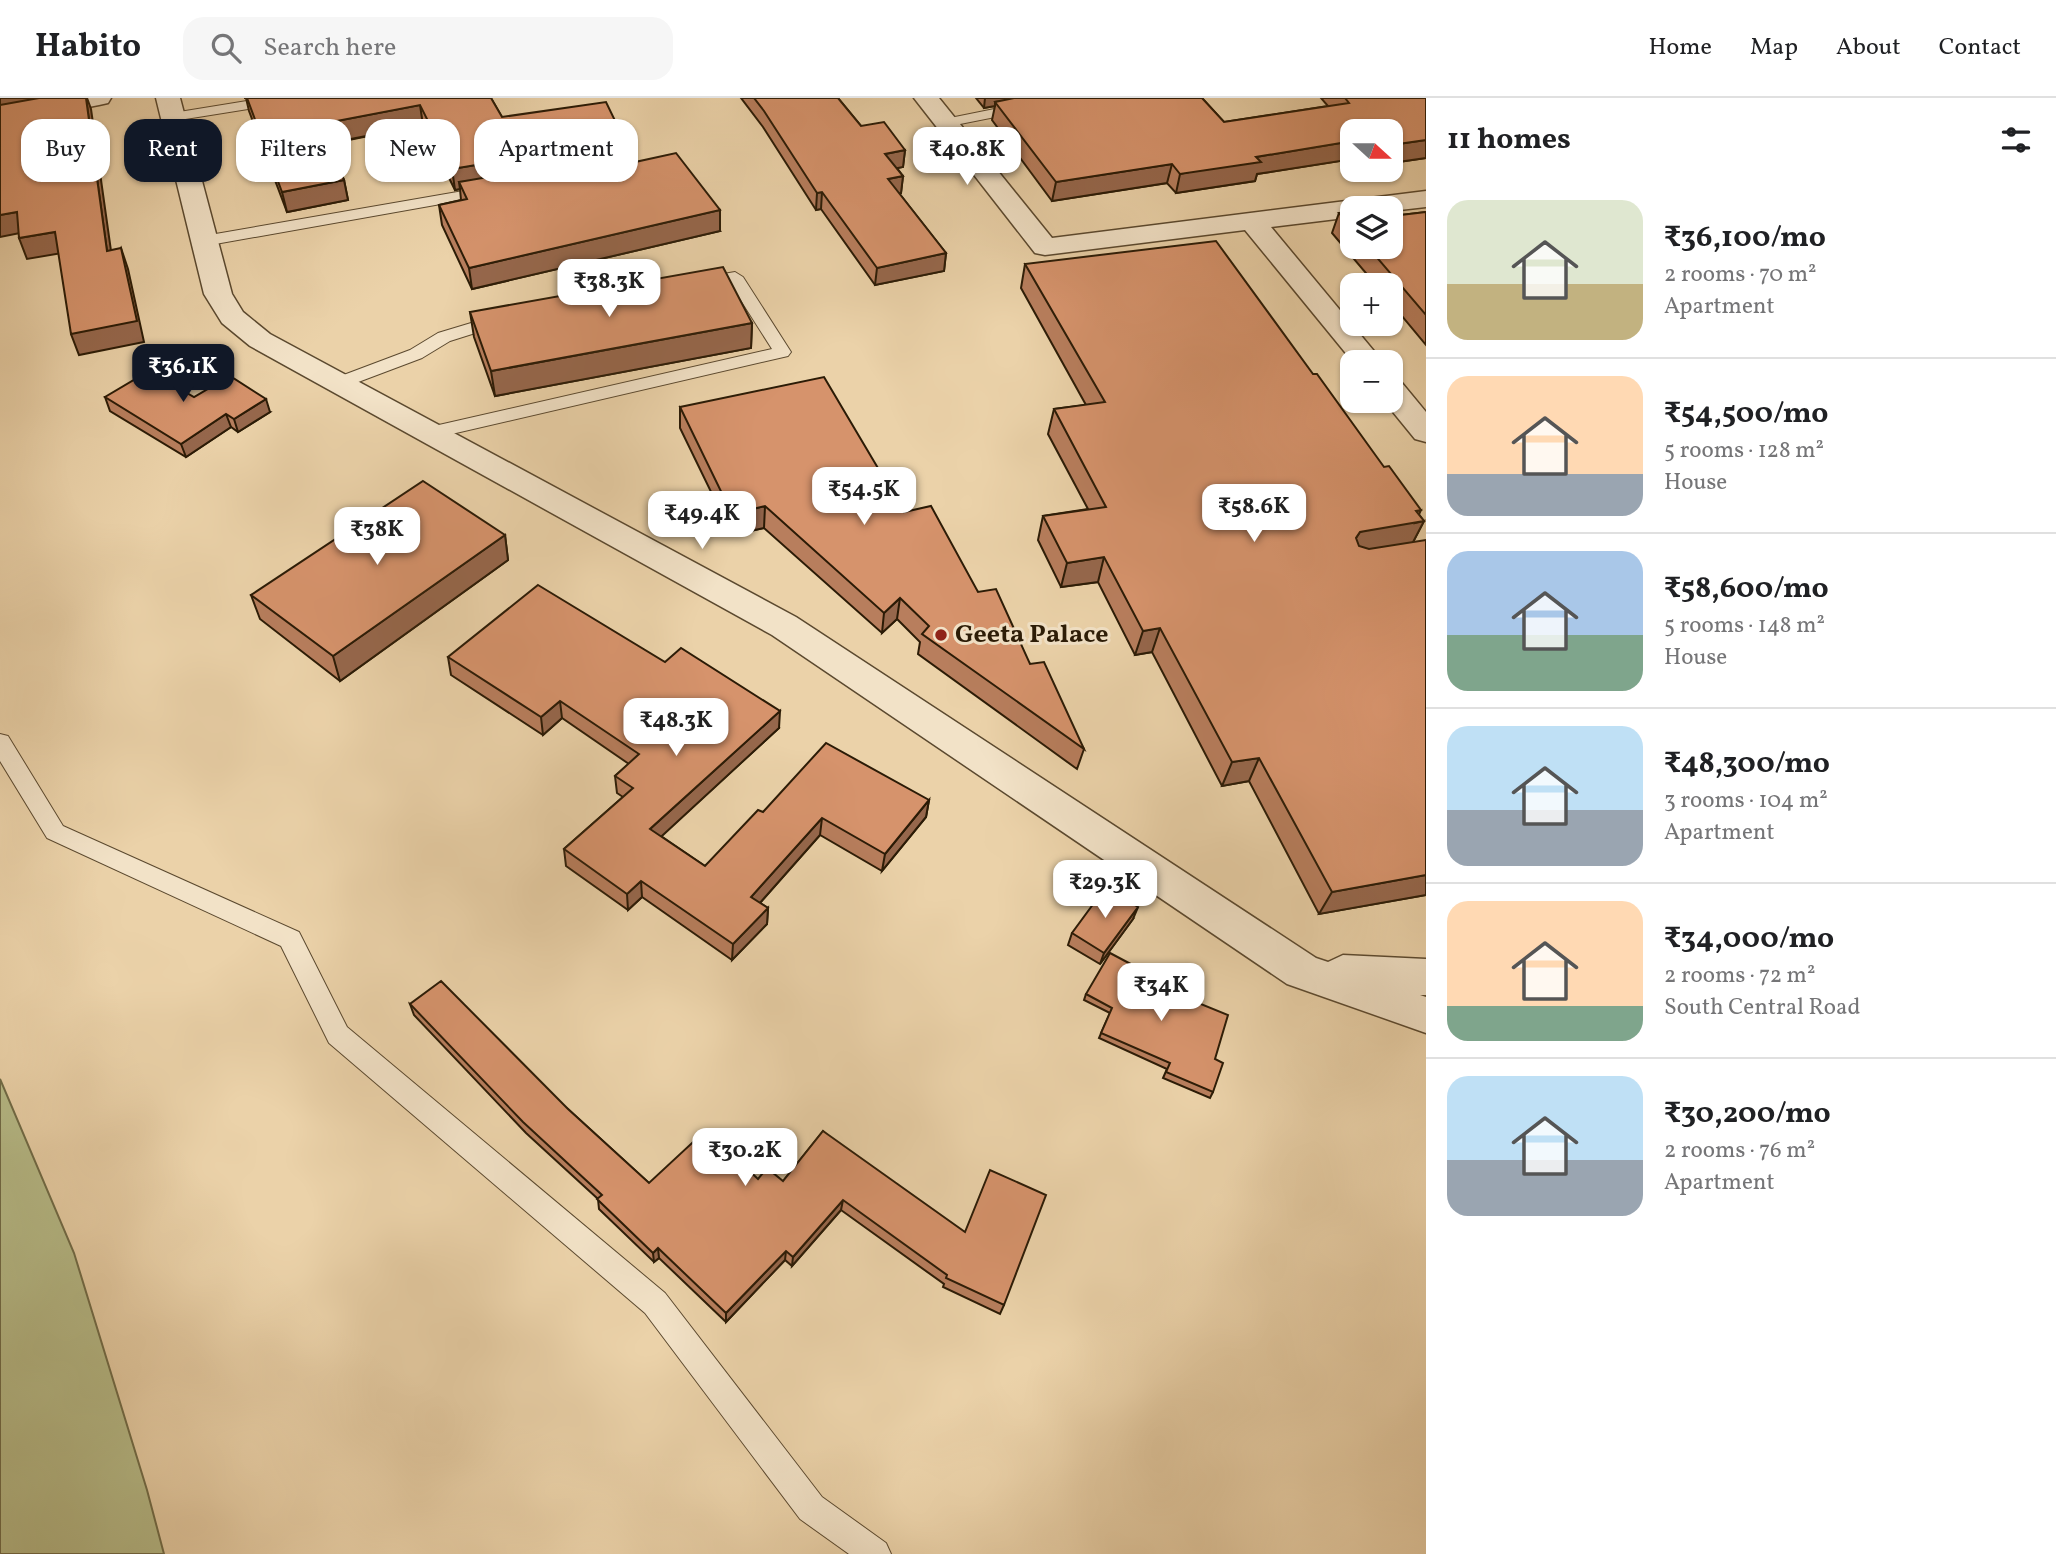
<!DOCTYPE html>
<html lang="en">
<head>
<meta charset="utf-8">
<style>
  :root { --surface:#fff; --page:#f6f6f6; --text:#202124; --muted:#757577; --line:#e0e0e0; --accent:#111827 }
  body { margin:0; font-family:Vollkorn,serif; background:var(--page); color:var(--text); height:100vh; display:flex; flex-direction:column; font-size:26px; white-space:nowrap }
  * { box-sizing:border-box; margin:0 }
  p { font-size:23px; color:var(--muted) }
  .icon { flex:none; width:38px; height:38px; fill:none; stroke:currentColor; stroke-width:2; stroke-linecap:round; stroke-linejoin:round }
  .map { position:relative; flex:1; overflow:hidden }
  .sheet { display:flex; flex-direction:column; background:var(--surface); width:630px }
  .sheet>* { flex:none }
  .top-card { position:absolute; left:21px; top:21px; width:665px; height:63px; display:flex; gap:14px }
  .needle { width:46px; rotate:111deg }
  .tools { position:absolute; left:1340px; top:21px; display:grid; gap:14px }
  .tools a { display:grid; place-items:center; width:63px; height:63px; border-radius:14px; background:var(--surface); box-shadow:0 2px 5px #0004; font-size:35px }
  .price { position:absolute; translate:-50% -60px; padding:0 16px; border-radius:14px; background:#fff; color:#222; font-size:23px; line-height:46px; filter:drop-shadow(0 2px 4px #0008) }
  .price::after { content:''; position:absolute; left:50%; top:42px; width:21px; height:16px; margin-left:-10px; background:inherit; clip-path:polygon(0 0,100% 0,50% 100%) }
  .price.active { background:var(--accent); color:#fff }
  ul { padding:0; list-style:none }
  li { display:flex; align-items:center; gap:21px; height:175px; padding:0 21px }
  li+li { border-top:2px solid var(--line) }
  li span { display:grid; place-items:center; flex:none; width:196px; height:140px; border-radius:21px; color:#555 }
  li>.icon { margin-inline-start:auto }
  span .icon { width:84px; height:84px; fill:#fffc; stroke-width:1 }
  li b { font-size:30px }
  h2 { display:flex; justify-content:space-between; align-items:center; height:84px; padding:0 21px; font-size:30px }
  .tag { padding:0 24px; border-radius:21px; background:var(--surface); box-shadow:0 2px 5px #0004; font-size:24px; line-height:63px }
  .tag.active { background:var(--accent); color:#fff }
  header { display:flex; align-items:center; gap:42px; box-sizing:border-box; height:98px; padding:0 35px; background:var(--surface); border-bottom:2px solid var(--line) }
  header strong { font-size:33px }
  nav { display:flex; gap:38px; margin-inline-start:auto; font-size:24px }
  .search { width:490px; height:63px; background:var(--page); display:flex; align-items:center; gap:18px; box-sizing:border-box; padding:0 24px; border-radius:21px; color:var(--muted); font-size:26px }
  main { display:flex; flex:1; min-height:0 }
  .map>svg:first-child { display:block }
</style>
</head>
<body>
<header>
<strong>Habito</strong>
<div class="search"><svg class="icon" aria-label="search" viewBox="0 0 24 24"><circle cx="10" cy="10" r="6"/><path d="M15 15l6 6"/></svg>Search here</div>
<nav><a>Home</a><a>Map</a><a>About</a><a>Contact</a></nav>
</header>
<main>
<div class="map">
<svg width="1426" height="1456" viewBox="0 0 1426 1456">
  <rect width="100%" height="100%" fill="#ebd2a9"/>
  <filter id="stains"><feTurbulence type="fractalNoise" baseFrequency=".00286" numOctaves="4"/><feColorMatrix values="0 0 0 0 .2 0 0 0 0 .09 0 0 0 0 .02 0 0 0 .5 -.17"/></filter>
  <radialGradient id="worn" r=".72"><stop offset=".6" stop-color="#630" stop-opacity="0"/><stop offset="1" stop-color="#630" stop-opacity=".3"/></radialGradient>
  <!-- green -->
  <path fill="#b7bc89" stroke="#716c48" stroke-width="2" d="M 0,981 L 74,1155 L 147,1392 L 164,1456 L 0,1456 Z"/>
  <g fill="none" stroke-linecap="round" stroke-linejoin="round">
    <!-- service casing -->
    <g stroke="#5b492f" stroke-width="2">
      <g id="service">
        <path d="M 265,0 L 299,0 L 292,4 L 173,23 L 166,19 L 173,15 Z"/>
        <path d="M 1049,0 L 1078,0 L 1071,4 L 945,29 L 938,25 L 945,21 Z"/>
        <path d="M 492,88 L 497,90 L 500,93 L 497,96 L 204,148 L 196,143 L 204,138 Z"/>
        <path d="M 735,174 L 743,179 L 791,254 L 788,258 L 430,341 L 421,335 L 430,329 L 772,251 L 730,185 L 700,190 L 692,185 L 694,181 Z"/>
        <path d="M 501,216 L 509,221 L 507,225 L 450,243 L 422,260 L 345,289 L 333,289 L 330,285 L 333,281 L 410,252 L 438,235 Z"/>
        <path d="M 0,636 L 8,638 L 63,728 L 299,834 L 347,929 L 665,1195 L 822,1399 L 886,1445 L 891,1456 L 849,1456 L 800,1421 L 645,1215 L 329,945 L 281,848 L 47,740 L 0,663 Z"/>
      </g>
    </g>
    <!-- minor casing -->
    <g stroke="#5b492f" stroke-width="3">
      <g id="minor">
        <path d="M 61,0 L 111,0 L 108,5 L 99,7 L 0,26 L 0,12 Z"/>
        <path d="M 914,0 L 939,0 L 1052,140 L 1426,93 L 1426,109 L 1391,113 L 1391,110 L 1353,110 L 1353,119 L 1271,129 L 1383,264 L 1353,264 L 1245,132 L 1045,157 L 1035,155 Z"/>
        <path d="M 1391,283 L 1402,285 L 1426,314 L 1426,344 L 1415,341 L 1384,303 L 1391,303 Z"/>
      </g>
    </g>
    <!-- tertiary casing -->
    <g stroke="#5b492f" stroke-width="3">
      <path id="tertiary" d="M 156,0 L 180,0 L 232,196 L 243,214 L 270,236 L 796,519 L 1316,860 L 1328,864 L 1343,857 L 1426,861 L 1426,897 L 1420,897 L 1426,899 L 1426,935 L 1287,886 L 772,537 L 250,248 L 222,225 L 204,196 Z"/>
    </g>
    <!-- service -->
    <use href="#service" fill="#f2e2c7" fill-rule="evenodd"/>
    <!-- minor -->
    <use href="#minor" fill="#f2e2c7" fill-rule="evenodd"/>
    <!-- tertiary -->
    <use href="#tertiary" fill="#f2e2c7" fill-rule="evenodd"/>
  </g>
  <!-- wall -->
  <g fill="#b87e5d" stroke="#2b1b06" stroke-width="2">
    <path d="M 244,0 L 491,0 L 502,19 L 635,64 L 720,133 L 472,191 L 442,127 L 439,107 L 461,102 L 460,91 L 455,92 L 423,27 L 329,46 L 344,82 L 348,102 L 287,114 L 249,13 L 246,0 Z"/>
    <path d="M 741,0 L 838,0 L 861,28 L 905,52 L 903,69 L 897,70 L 903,78 L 901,95 L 899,95 L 946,155 L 944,173 L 875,187 L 821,111 L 816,112 L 763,29 Z"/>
    <path d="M 976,0 L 1202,0 L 1224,24 L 1328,8 L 1321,0 L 1426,0 L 1426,60 L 1391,65 L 1391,33 L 1353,33 L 1353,61 L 1257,76 L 1255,83 L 1176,95 L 1167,85 L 1052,103 L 992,22 L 995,8 L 984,10 Z"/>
    <path d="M 1353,114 L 1353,149 L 1391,149 L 1401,117 L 1426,114 L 1426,247 L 1391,205 L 1391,187 L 1376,187 L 1332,135 L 1339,115 Z"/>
    <path d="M 1025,166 L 1313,276 L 1424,423 L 1413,444 L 1426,797 L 1319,816 L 1249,683 L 1222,688 L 1152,554 L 1135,557 L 1098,484 L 1061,489 L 1038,442 L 1043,418 L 1088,411 L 1048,336 L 1054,311 L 1086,307 L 1021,190 Z"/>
    <path d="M 470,214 L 752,225 L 751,250 L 495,298 L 474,239 Z"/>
    <path d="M 105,299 L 194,299 L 270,314 L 238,334 L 231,329 L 186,359 L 110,313 Z"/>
    <path d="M 680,309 L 904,414 L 978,494 L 1030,566 L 1084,651 L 1077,671 L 918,556 L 920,544 L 897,521 L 882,535 L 764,430 L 732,437 L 680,330 Z"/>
    <path d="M 505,437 L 508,462 L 340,583 L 260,521 L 251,497 Z"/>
    <path d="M 448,559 L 665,564 L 779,630 L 661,738 L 705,768 L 763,714 L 929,702 L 926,719 L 882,773 L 820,737 L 760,805 L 768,810 L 767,826 L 732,862 L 642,799 L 628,812 L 566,768 L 564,751 L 623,699 L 617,695 L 615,678 L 629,666 L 562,620 L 543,637 L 451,577 Z"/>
    <path d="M 1133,821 L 1100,866 L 1068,847 L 1072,835 Z"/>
    <path d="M 1138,880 L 1215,961 L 1213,994 L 1210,1000 L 1163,980 L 1167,971 L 1099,940 L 1110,915 L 1084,902 L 1086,896 Z"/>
    <path d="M 410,906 L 568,1011 L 649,1085 L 758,1081 L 783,1083 L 823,1033 L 1004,1207 L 1000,1216 L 943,1189 L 944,1186 L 841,1112 L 792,1168 L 785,1162 L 726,1224 L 659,1160 L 654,1164 L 599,1111 L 598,1101 L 526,1035 L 414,917 Z"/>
  </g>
  <!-- shaded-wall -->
  <g fill="#96674c" stroke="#2b1b06" stroke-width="2">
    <path d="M 0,0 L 49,0 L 0,11 Z"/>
    <path d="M 86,0 L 87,0 L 91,11 L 114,174 L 107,153 Z"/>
    <path d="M 985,0 L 1036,0 L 995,4 L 995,8 L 984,10 Z"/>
    <path d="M 420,7 L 423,27 L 325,46 L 321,26 Z"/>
    <path d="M 1426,42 L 1426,60 L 1391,65 L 1391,47 Z"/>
    <path d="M 1353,43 L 1353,61 L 1257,76 L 1255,83 L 1176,95 L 1180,76 L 1256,59 Z"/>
    <path d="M 905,52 L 903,69 L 883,73 L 885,56 Z"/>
    <path d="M 506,62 L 509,82 L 459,84 L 460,91 L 455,92 L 452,71 Z"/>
    <path d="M 1172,66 L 1167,85 L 1052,103 L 1056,84 Z"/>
    <path d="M 903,78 L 901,95 L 886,98 L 888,81 Z"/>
    <path d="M 344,82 L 348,102 L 287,114 L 282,94 Z"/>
    <path d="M 822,94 L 821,111 L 816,112 L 817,95 Z"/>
    <path d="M 720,112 L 720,133 L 472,191 L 469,170 Z"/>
    <path d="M 17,114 L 25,134 L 0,139 L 0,117 Z"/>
    <path d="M 55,134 L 62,155 L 27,161 L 19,140 Z"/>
    <path d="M 121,150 L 128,171 L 144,244 L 79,257 L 71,236 Z"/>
    <path d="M 946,155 L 944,173 L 875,187 L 877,170 Z"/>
    <path d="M 752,225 L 751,250 L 495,298 L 491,273 Z"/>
    <path d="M 266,301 L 270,314 L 238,334 L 234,321 Z"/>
    <path d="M 226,316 L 231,329 L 186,359 L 181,346 Z"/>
    <path d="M 765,408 L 764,430 L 732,437 L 732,416 Z"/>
    <path d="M 1421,412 L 1415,425 L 1424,423 L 1411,448 L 1349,458 L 1356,440 L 1360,434 L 1416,413 Z"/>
    <path d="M 505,437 L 508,462 L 340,583 L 333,558 Z"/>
    <path d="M 1104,459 L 1098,484 L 1061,489 L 1067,465 Z"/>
    <path d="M 900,500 L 897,521 L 882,535 L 884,515 Z"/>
    <path d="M 1160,530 L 1152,554 L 1135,557 L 1143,533 Z"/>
    <path d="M 560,603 L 562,620 L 543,637 L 541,619 Z"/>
    <path d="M 780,613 L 779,630 L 651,748 L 650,731 Z"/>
    <path d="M 1259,660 L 1249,683 L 1222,688 L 1232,664 Z"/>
    <path d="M 929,702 L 926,719 L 882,773 L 885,756 Z"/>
    <path d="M 822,720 L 820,737 L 751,815 L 751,799 Z"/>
    <path d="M 1426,777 L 1426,797 L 1319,816 L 1332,794 Z"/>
    <path d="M 641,783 L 642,799 L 628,812 L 627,796 Z"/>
    <path d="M 1138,809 L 1133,821 L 1100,866 L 1104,855 Z"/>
    <path d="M 768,810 L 767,826 L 732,862 L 733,846 Z"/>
    <path d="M 843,1102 L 841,1112 L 792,1168 L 793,1159 Z"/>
    <path d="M 658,1150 L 659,1160 L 654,1164 L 653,1155 Z"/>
    <path d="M 786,1153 L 785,1162 L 726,1224 L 726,1215 Z"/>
  </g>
  <!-- building -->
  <g fill="#d6936c" stroke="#2b1b06" stroke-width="2">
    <path d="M 39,0 L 86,0 L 107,153 L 121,150 L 137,223 L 71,236 L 55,134 L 19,140 L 17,114 L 0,117 L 0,7 Z"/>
    <path d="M 247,0 L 491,0 L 502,19 L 606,4 L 635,64 L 676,55 L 720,112 L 469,170 L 439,107 L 467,101 L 459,84 L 512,75 L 517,69 L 506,62 L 452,71 L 420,7 L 321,26 L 344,82 L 282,94 Z"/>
    <path d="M 754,0 L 838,0 L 861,28 L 884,24 L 905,52 L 885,56 L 903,78 L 888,81 L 946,155 L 877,170 L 822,94 L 817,95 L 764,13 Z"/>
    <path d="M 1014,0 L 1202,0 L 1224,24 L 1349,5 L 1345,0 L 1426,0 L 1426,42 L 1391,47 L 1391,33 L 1353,33 L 1353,43 L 1256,59 L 1261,64 L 1180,76 L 1172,66 L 1056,84 L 995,4 Z"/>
    <path d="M 1394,109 L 1401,117 L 1426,114 L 1426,217 L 1368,149 L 1391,149 L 1391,110 L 1382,110 Z"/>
    <path d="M 1353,114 L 1353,131 L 1339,115 Z"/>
    <path d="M 1216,143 L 1313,276 L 1317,276 L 1384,369 L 1389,368 L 1421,412 L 1416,413 L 1424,423 L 1360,434 L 1356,440 L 1359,448 L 1369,451 L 1426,442 L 1426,777 L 1332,794 L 1259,660 L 1232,664 L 1160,530 L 1143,533 L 1104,459 L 1067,465 L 1043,418 L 1106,409 L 1054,311 L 1105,304 L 1025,166 Z"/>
    <path d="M 723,169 L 752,225 L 491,273 L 470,214 Z"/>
    <path d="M 149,273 L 194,299 L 230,278 L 266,301 L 234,321 L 226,316 L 181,346 L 105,299 Z"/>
    <path d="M 824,279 L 904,414 L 931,408 L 978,494 L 996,491 L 1030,566 L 1044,564 L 1084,651 L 922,536 L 929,528 L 900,500 L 884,515 L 765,408 L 732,416 L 680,309 Z"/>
    <path d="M 423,383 L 505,437 L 333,558 L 251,497 Z"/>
    <path d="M 538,487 L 665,564 L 681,550 L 780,613 L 650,731 L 705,768 L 758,712 L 763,714 L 826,645 L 929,702 L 885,756 L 822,720 L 751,799 L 768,810 L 733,846 L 641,783 L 627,796 L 564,751 L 633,690 L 615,678 L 639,656 L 560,603 L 541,619 L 448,559 Z"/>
    <path d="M 1105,790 L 1138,809 L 1104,855 L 1072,835 Z"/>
    <path d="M 1110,855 L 1142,872 L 1137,880 L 1228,917 L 1215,961 L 1223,965 L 1213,994 L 1166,974 L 1170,965 L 1101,935 L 1112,910 L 1086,896 Z"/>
    <path d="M 441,883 L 568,1011 L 649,1085 L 706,1032 L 758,1081 L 767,1070 L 783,1083 L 823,1033 L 965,1134 L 990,1072 L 1046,1097 L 1004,1207 L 946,1180 L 947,1177 L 843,1102 L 793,1159 L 786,1153 L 726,1215 L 658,1150 L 653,1155 L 597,1101 L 602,1097 L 523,1024 L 410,906 Z"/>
  </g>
  <!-- markers -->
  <circle fill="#8f2418" stroke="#f2e2c7" stroke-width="2.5" cx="941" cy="537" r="7"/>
  <g text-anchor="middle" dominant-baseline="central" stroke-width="6" stroke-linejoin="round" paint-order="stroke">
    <!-- poi labels -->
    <g font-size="26" font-weight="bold" fill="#2b1b06" stroke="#f2e2c7" text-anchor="start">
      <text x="955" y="537">Geeta Palace</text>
    </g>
  </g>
  <rect width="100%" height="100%" filter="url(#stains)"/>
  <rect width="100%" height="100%" fill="url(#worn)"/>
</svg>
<div class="tools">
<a><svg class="needle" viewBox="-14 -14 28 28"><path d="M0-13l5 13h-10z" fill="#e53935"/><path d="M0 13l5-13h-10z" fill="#757577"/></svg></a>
<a><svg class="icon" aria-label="layers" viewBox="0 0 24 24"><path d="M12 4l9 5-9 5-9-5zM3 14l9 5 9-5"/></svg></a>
<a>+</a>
<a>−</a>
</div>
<b class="price" style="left:967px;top:89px">₹40.8K</b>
<b class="price" style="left:609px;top:221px">₹38.3K</b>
<b class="price active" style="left:183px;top:306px">₹36.1K</b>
<b class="price" style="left:864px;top:429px">₹54.5K</b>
<b class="price" style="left:1254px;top:446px">₹58.6K</b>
<b class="price" style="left:702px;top:453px">₹49.4K</b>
<b class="price" style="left:377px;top:469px">₹38K</b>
<b class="price" style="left:676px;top:660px">₹48.3K</b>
<b class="price" style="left:1105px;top:822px">₹29.3K</b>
<b class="price" style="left:1161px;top:925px">₹34K</b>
<b class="price" style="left:745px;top:1090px">₹30.2K</b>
<div class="top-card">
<a class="tag">Buy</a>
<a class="tag active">Rent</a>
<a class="tag">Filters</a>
<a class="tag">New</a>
<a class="tag">Apartment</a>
</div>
</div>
<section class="sheet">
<h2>11 homes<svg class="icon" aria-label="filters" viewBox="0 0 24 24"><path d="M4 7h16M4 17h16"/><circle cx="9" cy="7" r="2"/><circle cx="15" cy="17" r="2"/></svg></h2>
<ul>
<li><span style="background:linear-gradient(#dfe7d0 60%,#c2b280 0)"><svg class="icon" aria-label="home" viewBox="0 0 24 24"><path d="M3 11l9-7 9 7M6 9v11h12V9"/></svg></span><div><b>₹36,100/mo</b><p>2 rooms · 70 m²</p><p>Apartment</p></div></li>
<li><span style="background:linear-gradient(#ffd9b3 70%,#9aa5b1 0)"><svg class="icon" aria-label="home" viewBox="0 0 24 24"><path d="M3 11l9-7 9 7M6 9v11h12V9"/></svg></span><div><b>₹54,500/mo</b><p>5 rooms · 128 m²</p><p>House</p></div></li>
<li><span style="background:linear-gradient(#a9c7e8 60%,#7fa58c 0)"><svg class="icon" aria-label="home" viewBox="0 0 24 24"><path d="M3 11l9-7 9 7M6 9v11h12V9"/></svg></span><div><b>₹58,600/mo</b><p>5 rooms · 148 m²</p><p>House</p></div></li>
<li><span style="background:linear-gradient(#bfe0f5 60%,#9aa5b1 0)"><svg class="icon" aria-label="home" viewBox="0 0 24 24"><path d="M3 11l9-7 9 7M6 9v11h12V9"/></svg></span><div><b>₹48,300/mo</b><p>3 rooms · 104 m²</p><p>Apartment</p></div></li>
<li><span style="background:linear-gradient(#ffd9b3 75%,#7fa58c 0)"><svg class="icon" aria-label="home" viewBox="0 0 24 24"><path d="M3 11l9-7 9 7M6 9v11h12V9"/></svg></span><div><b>₹34,000/mo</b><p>2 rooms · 72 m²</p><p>South Central Road</p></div></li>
<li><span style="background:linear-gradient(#bfe0f5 60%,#9aa5b1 0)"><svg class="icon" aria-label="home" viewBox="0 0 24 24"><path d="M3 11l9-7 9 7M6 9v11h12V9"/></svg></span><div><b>₹30,200/mo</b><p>2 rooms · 76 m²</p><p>Apartment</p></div></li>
</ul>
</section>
</main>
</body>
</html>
